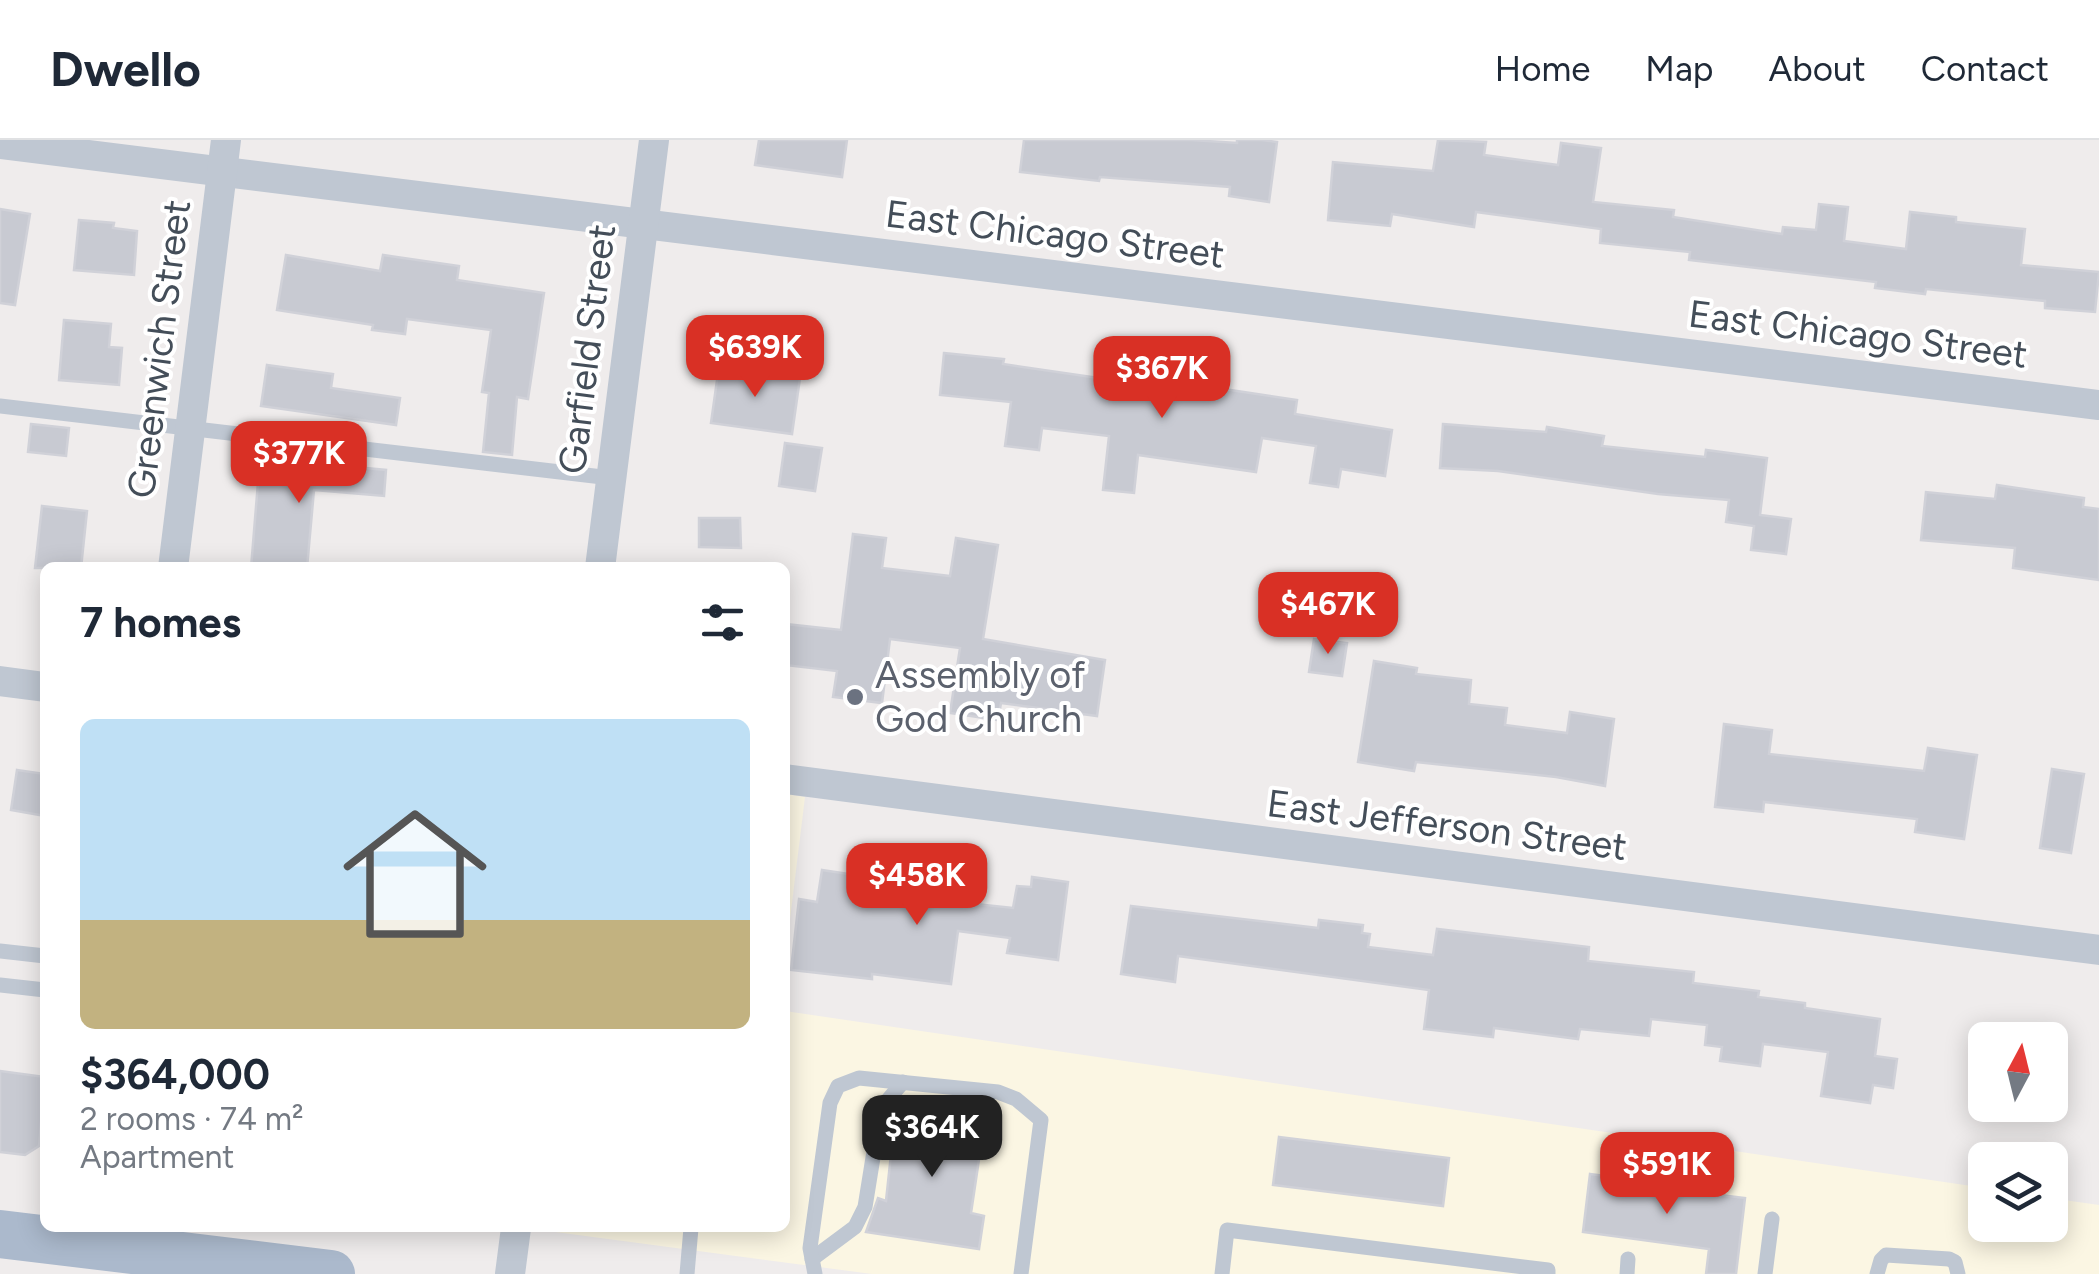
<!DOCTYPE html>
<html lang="en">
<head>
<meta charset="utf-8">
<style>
  :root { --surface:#fff; --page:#f6f6f7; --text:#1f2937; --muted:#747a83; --line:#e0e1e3; --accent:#d93025 }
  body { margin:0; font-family:Figtree,sans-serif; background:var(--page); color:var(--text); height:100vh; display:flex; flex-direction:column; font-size:38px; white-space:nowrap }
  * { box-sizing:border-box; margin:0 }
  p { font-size:32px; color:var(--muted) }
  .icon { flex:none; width:55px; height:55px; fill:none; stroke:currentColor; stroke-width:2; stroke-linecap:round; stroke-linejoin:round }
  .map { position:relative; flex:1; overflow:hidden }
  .sheet { position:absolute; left:40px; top:422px; width:750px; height:670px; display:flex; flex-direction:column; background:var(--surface); border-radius:15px; box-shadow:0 5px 25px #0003 }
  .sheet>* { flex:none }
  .needle { width:65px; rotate:7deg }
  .fabs { position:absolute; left:1968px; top:882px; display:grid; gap:20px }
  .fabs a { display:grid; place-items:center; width:100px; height:100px; border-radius:15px; background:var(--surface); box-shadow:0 5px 25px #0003; font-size:50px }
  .price { position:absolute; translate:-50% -85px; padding:0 22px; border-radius:20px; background:var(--accent); color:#fff; font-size:32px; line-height:65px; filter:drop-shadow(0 2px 5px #0008) }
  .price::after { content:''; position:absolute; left:50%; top:60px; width:30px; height:22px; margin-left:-15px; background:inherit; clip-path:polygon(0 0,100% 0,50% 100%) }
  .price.current { background:#222; color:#fff }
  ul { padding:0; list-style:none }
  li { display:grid; align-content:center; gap:20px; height:530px; padding:0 40px }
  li+li { border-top:2px solid var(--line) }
  li span { display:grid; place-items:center; height:310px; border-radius:15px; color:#555 }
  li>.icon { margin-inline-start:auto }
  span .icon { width:180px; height:180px; fill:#fffc; stroke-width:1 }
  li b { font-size:42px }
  h2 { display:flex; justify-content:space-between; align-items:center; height:120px; padding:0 40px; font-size:42px }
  header { display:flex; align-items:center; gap:60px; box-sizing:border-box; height:140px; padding:0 50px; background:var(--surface); border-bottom:2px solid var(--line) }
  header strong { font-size:48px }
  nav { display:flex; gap:55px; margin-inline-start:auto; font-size:35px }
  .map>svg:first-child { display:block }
</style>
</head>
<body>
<header>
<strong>Dwello</strong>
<nav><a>Home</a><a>Map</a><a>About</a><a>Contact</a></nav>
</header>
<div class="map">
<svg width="2099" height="1134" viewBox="0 0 2099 1134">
  <rect width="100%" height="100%" fill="#efecec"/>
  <!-- commercial -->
  <g fill="#fbf6e3">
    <path d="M 785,654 L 805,657 L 785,820 Z"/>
    <path d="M 785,871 L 1985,1048 L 1985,1085 L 2050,1085 L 2050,1058 L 2099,1065 L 2099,1134 L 872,1134 L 548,1091 L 549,1088 L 785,1088 Z"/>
  </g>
  <!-- building -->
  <g fill="#c8cad2" stroke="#d0d1d8" stroke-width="2.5">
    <path d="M 759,0 L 847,0 L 842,37 L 755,25 Z"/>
    <path d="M 1024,0 L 1192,0 L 1237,3 L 1237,0 L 1262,0 L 1277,2 L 1269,62 L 1229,56 L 1230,47 L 1100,37 L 1099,41 L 1020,32 Z"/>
    <path d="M 1438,0 L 1486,2 L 1484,15 L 1558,25 L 1561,3 L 1601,8 L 1593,62 L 1674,70 L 1673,77 L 1782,94 L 1783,87 L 1816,90 L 1819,64 L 1848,67 L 1844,101 L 1906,109 L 1910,72 L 1956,77 L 1956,82 L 2025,89 L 2021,125 L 2099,132 L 2095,172 L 2045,168 L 2045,161 L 1926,149 L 1925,154 L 1875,148 L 1876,142 L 1689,120 L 1690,112 L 1600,103 L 1601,89 L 1476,72 L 1474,87 L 1392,74 L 1390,86 L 1328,80 L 1333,22 L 1433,31 Z"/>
    <path d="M 0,69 L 30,74 L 15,165 L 0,163 Z"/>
    <path d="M 79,80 L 114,83 L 113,88 L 137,91 L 134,135 L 74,130 Z"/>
    <path d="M 286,115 L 380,131 L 383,115 L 459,126 L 457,140 L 544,153 L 528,259 L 517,257 L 512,315 L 483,312 L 489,253 L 482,252 L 491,190 L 407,179 L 405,194 L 372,190 L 373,185 L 277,170 Z"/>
    <path d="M 64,180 L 111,184 L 109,207 L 122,208 L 119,245 L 59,240 Z"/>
    <path d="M 944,213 L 1004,219 L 1003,224 L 1216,255 L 1217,248 L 1297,260 L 1295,274 L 1392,290 L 1385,336 L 1341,329 L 1338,347 L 1310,343 L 1316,306 L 1262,298 L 1256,332 L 1138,315 L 1134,353 L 1103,350 L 1109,296 L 1042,288 L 1039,310 L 1005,306 L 1011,262 L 940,255 Z"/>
    <path d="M 267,225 L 333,234 L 331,248 L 400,258 L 396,285 L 261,266 Z"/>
    <path d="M 719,226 L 800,238 L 792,294 L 711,283 Z"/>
    <path d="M 31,284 L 69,288 L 66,316 L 28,312 Z"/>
    <path d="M 1443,284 L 1546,292 L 1547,287 L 1604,296 L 1602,306 L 1705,317 L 1706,310 L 1767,318 L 1760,375 L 1791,379 L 1786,414 L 1751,410 L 1754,386 L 1726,382 L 1729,360 L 1658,354 L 1498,331 L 1440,328 Z"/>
    <path d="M 785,303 L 822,308 L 815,351 L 779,346 Z"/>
    <path d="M 260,318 L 386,330 L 384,356 L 314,350 L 307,428 L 251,428 Z"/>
    <path d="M 1997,345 L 2084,358 L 2083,367 L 2099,369 L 2099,440 L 2013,428 L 2015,408 L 1921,400 L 1926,352 L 1995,359 Z"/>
    <path d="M 42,366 L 87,371 L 81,428 L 35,428 Z"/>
    <path d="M 699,378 L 740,378 L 741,408 L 699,407 Z"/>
    <path d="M 853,394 L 886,398 L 882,428 L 950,436 L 956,398 L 998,405 L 983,499 L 1105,520 L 1097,576 L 1001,563 L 998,580 L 950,573 L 960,508 L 890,499 L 882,563 L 833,557 L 837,531 L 785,525 L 785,484 L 841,490 Z"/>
    <path d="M 1314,499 L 1347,503 L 1342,536 L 1309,532 Z"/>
    <path d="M 1374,521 L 1417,528 L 1416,534 L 1471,540 L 1469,564 L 1507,568 L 1505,585 L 1567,593 L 1570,572 L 1614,579 L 1605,646 L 1556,637 L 1416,622 L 1414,631 L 1358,622 Z"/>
    <path d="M 1724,584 L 1772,590 L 1769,614 L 1924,631 L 1928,608 L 1977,615 L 1964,699 L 1915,692 L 1917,679 L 1764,662 L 1763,672 L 1715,667 Z"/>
    <path d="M 2052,629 L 2084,634 L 2071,713 L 2040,708 Z"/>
    <path d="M 17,630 L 45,634 L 45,676 L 11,670 Z"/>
    <path d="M 822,730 L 869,737 L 868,750 L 928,757 L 931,736 L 960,740 L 957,762 L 1013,768 L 1017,746 L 1031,747 L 1032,737 L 1068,742 L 1058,820 L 1007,813 L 1010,798 L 958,791 L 951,844 L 872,834 L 872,839 L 791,830 L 799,759 L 817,762 Z"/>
    <path d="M 1131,766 L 1318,788 L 1319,780 L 1363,785 L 1362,793 L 1370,794 L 1368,807 L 1433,815 L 1437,789 L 1589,807 L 1588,821 L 1694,832 L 1693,843 L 1759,851 L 1758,857 L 1805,863 L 1805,868 L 1880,879 L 1875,916 L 1897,919 L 1893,948 L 1873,945 L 1870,963 L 1821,956 L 1828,912 L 1763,904 L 1760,926 L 1720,921 L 1722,907 L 1705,905 L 1707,885 L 1651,879 L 1649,896 L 1580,889 L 1578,899 L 1494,888 L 1493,897 L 1424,889 L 1429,850 L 1178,816 L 1175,842 L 1121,834 Z"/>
    <path d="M 0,931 L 45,937 L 39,1006 L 25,1015 L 0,1012 Z"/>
    <path d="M 896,968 L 985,979 L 971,1073 L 984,1076 L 979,1109 L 866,1092 L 878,1058 L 886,1061 Z"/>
    <path d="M 1279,997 L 1449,1018 L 1443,1066 L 1273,1045 Z"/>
    <path d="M 1590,1034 L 1689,1047 L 1688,1051 L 1745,1058 L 1736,1134 L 1706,1134 L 1709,1109 L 1583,1092 Z"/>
  </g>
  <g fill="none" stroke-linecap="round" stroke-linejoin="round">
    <!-- service -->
    <g stroke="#bfc7d2" stroke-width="15">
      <path d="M 0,266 L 611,338"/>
      <path d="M 0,811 L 45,816"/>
      <path d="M 0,845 L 45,850"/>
      <path d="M 812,1119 L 855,1087 L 865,1067 L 881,968 L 903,942"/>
      <path d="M 687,1134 L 691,1088"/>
      <path d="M 815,1134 L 810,1108 L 830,963 L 838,946 L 859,938 L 998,952 L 1016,959 L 1041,980 L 1021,1134"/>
      <path d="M 1222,1134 L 1227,1090 L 1548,1130 L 1548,1134"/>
      <path d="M 1627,1134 L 1628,1119"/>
      <path d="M 1765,1134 L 1772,1079"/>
      <path d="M 1877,1134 L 1881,1120 L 1886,1115 L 1949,1119 L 1955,1122 L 1958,1134"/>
    </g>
    <!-- minor -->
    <g stroke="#bfc7d2" stroke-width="30">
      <path d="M 0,4 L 2099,265"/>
      <path d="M 173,428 L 226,0"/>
      <path d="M 600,428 L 654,0"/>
      <path d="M 0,541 L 45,547"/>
      <path d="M 785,639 L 2099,810"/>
      <path d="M 510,1134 L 516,1088"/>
    </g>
    <!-- primary -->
    <path stroke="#abb9cc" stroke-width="48" d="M 0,1094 L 331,1134"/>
  </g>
  <!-- markers -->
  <circle fill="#6b7280" stroke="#fff" stroke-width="4" cx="855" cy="557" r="10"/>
  <g text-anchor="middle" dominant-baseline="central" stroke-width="8" stroke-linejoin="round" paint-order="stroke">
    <!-- street labels -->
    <g font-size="38" fill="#444e59" stroke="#fff">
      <text transform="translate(1055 94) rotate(7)">East Chicago Street</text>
      <text transform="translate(1858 194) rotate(7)">East Chicago Street</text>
      <text transform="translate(159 209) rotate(-83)">Greenwich Street</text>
      <text transform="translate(587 209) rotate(-83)">Garfield Street</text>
      <text transform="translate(1447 685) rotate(7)">East Jefferson Street</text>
    </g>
    <!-- worship labels -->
    <g font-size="38" fill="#5b616d" stroke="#fff" text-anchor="start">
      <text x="875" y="535">Assembly of<tspan x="875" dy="44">God Church</tspan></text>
    </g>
  </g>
</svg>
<div class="fabs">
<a><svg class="needle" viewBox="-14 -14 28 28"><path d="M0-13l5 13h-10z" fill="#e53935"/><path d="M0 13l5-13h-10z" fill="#747a83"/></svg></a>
<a><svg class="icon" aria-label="layers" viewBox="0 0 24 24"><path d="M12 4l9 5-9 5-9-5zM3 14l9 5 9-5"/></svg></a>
</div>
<b class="price" style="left:755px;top:260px">$639K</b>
<b class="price" style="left:1162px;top:281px">$367K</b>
<b class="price" style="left:299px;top:366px">$377K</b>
<b class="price" style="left:1328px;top:517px">$467K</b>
<b class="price" style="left:917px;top:788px">$458K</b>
<b class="price current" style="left:932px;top:1040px">$364K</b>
<b class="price" style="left:1667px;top:1077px">$591K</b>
<section class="sheet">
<h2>7 homes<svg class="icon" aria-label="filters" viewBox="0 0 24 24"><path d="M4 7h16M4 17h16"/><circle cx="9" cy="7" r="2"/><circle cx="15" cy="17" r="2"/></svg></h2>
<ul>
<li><span style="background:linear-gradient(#bfe0f5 65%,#c2b280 0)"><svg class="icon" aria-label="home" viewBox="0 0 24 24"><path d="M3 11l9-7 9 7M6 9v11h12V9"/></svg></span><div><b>$364,000</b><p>2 rooms · 74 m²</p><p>Apartment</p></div></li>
</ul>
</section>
</div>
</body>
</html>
